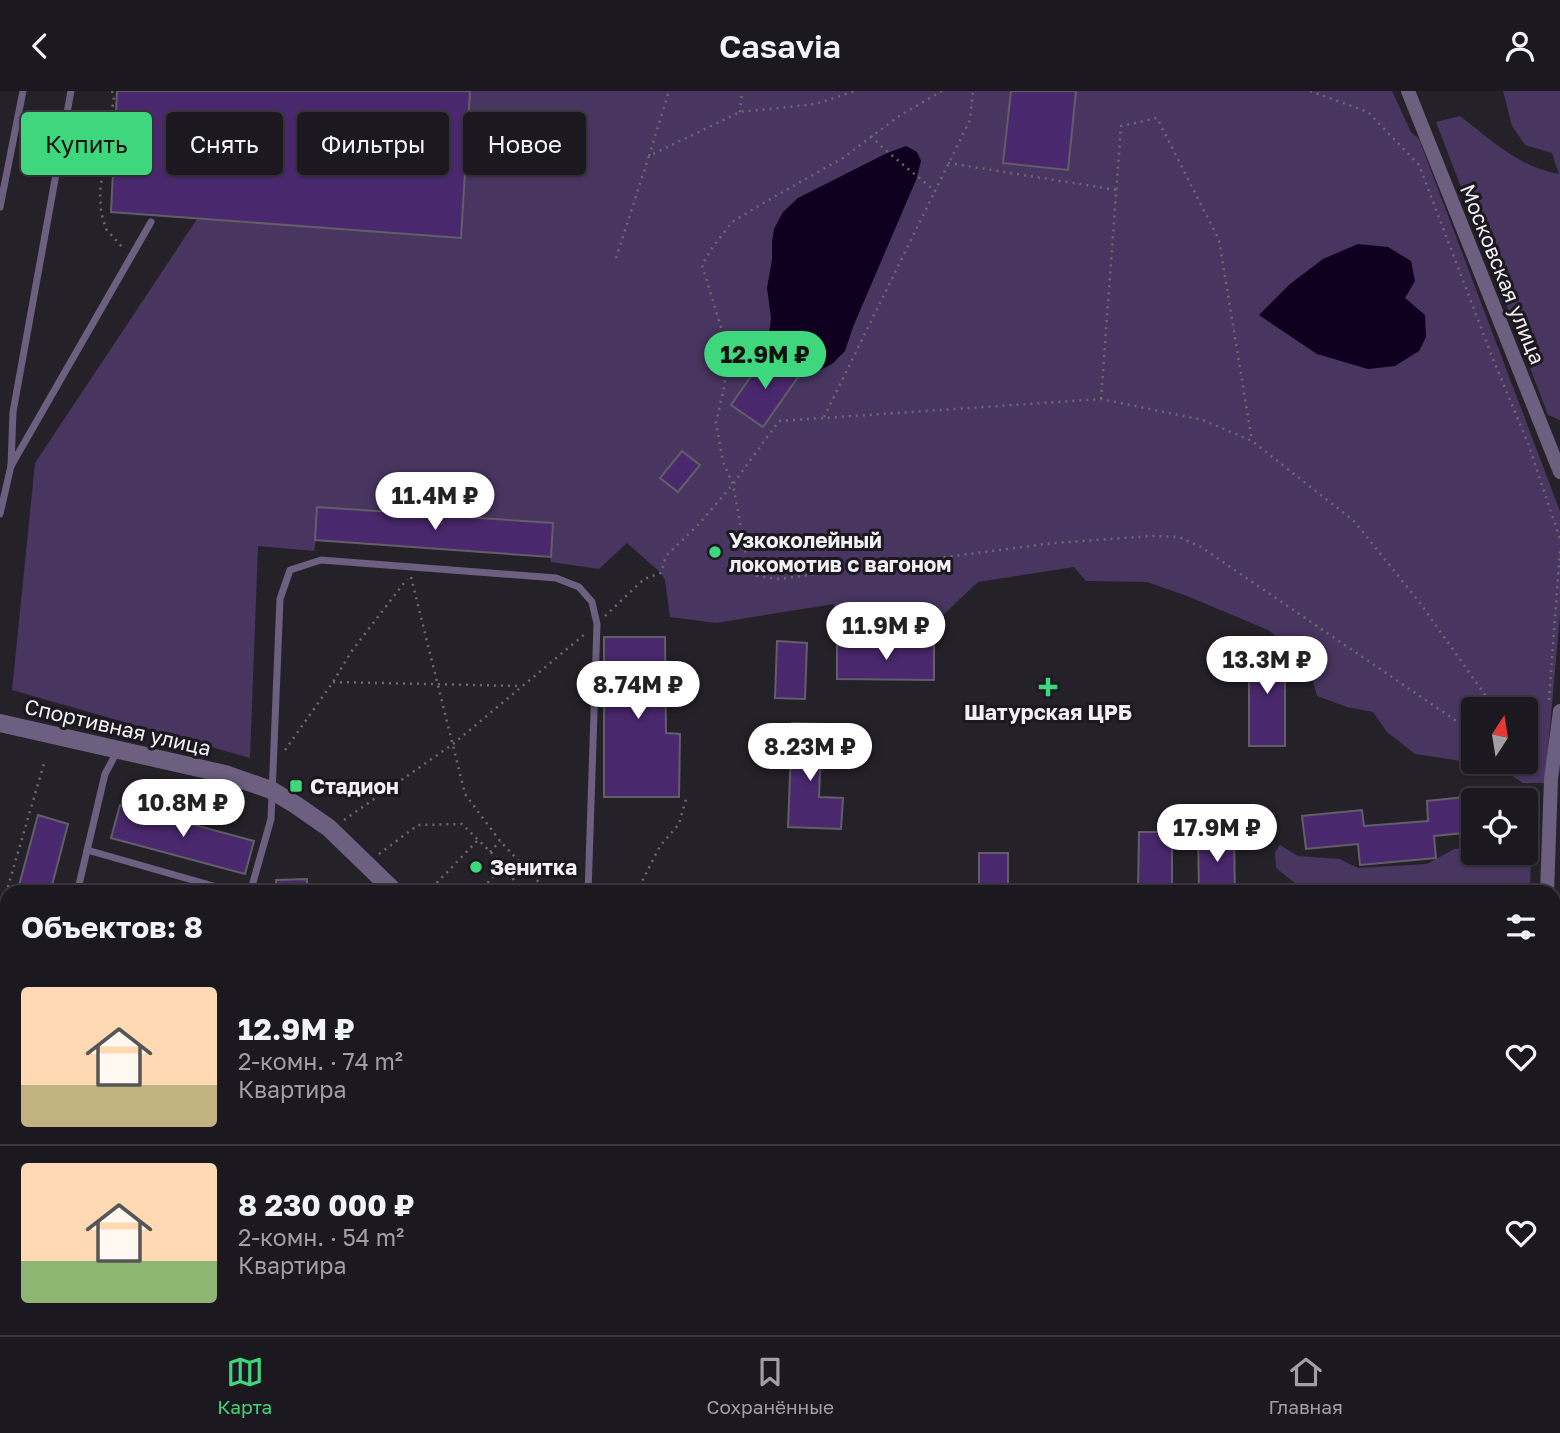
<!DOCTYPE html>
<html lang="ru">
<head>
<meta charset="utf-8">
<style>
  :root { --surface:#1b191f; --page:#242228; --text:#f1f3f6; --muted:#a0a0a4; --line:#39383d; --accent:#3ed77d }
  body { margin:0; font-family:"Golos Text",sans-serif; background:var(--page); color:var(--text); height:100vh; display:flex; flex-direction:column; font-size:26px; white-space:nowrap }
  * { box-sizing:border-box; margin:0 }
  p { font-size:23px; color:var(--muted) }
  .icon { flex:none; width:38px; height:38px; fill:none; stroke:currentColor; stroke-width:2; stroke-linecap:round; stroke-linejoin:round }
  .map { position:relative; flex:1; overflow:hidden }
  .panel { position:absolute; left:0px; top:794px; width:1561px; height:450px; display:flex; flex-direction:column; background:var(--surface); border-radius:21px 21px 0 0; box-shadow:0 2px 5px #0004,0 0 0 2px var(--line) }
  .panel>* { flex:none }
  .banner { position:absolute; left:21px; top:21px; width:700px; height:63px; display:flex; gap:14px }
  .needle { width:46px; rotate:12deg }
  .tools { position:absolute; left:1461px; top:606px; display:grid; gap:14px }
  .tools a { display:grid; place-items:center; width:77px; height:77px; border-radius:7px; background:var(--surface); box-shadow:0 2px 5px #0004,0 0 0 2px var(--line); font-size:35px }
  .price { position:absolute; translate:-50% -60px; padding:0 16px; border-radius:24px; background:#fff; color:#222; font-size:23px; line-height:46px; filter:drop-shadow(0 2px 4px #0008) }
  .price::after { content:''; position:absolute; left:50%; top:42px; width:21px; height:16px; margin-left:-10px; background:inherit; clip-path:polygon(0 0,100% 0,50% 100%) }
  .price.current { background:var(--accent); color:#111 }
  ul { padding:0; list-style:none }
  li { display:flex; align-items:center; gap:21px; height:175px; padding:0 21px }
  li+li { border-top:2px solid var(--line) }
  li span { display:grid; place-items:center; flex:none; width:196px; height:140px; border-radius:7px; color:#555 }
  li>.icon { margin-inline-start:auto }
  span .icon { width:84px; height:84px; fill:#fffc; stroke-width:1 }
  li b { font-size:30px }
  h2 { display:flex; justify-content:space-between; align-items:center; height:84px; padding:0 21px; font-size:30px }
  .pill { padding:0 24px; border-radius:7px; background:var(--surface); box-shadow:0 2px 5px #0004,0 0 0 2px var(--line); font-size:24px; line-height:63px }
  .pill.current { background:var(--accent); color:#111 }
  header { display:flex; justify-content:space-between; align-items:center; height:91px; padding:0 21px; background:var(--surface); font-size:32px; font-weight:600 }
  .menu { display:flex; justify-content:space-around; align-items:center; height:98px; border-top:2px solid var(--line); background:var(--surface); font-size:19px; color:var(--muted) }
  .menu a { display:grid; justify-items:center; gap:4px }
  .menu .current { color:var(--accent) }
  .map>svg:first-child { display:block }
</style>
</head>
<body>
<header><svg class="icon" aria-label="back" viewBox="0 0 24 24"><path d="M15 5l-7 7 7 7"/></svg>Casavia<svg class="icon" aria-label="person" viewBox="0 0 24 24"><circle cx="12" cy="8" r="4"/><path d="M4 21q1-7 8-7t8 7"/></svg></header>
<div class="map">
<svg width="1560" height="1244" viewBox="0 0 1560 1244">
  <rect width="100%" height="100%" fill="#242129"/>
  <!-- green -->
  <g fill="#483560">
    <path d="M 470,0 L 1392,0 L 1411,41 L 1419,48 L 1560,420 L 1560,524 L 1545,692 L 1523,692 L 1490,670 L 1526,670 L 1526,618 L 1474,618 L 1474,670 L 1476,670 L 1475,672 L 1415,663 L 1387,641 L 1373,621 L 1347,616 L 1317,605 L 1308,571 L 1268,539 L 1187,505 L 1147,491 L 1086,490 L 1074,476 L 978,491 L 943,524 L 887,543 L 830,534 L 834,513 L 716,532 L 670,526 L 665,489 L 661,482 L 627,452 L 599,478 L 551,471 L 550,466 L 316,449 L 314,460 L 258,455 L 250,667 L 12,599 L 35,372 L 197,128 L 461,147 Z"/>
    <path d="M 1503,0 L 1560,0 L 1560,329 L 1548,324 L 1436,31 L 1460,25 C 1490,48 1520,77 1559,83 L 1552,62 L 1525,54 L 1512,35 Z"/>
    <path d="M 1280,754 L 1298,765 L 1340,768 L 1358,777 L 1427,773 L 1454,758 L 1473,756 L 1474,761 L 1526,761 L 1526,757 L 1529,758 L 1531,764 L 1530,801 L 1306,801 L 1276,777 L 1275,761 Z"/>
  </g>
  <!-- water -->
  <g fill="#0f001f">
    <path d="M 906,55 L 917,61 L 921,70 L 916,89 L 853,236 L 845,260 L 832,273 L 818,280 L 809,278 L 781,259 L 769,246 L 771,226 L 767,197 L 772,169 L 772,151 L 774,138 L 783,121 L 798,107 L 885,63 Z"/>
    <path d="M 1358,153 L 1388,156 L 1411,170 L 1415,190 L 1405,207 L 1425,224 L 1426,246 L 1419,260 L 1395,275 L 1368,278 L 1317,263 L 1259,224 L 1290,193 L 1323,168 Z"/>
  </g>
  <!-- building -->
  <g fill="#4a286e" stroke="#625e67" stroke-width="2">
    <path d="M 117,0 L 470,0 L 461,147 L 111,121 Z"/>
    <path d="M 1011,0 L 1076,0 L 1068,79 L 1003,72 Z"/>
    <path d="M 766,264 L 798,286 L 763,336 L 731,314 Z"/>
    <path d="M 682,360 L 700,374 L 678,401 L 660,387 Z"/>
    <path d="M 317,416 L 553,432 L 551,466 L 315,449 Z"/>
    <path d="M 604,546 L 665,546 L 666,642 L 680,643 L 679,706 L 604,706 Z"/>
    <path d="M 777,550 L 807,552 L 805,608 L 775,607 Z"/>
    <path d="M 837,554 L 934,554 L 934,589 L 837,588 Z"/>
    <path d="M 1249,554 L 1285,555 L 1285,655 L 1249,655 Z"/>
    <path d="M 792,632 L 822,633 L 819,706 L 843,707 L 841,738 L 788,736 Z"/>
    <path d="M 1474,705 L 1474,741 L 1434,745 L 1436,767 L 1360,774 L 1358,753 L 1306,758 L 1302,725 L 1362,719 L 1364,735 L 1428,730 L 1427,710 Z"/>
    <path d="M 120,714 L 254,750 L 245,783 L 111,747 Z"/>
    <path d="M 38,724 L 68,733 L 50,802 L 17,802 Z"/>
    <path d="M 1139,741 L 1172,741 L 1172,802 L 1138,802 Z"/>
    <path d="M 1198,745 L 1234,745 L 1235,802 L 1199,802 Z"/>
    <rect x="979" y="762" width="29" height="40"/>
    <path d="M 307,788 L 307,802 L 276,802 L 276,789 Z"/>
  </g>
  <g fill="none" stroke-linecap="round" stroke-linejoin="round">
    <!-- path -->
    <g stroke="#6c6970" stroke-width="2.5" stroke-dasharray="2 5" stroke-linecap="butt">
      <path d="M 112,0 L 114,6 L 100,100 L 101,121 L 106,138 L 122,156"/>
      <path d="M 942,0 L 899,25 L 843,67 L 772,107 L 732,131 L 712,157 L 702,174 L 729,263 L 724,296 L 716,332 L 723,371 L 733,393 L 747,470 L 757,485 L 778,488 L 1053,452 L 1151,445 L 1179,446 L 1201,456 L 1474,642"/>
      <path d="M 1310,0 L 1368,21 L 1419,74 L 1493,268 L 1528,352 L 1560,448"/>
      <path d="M 740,21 L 742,0"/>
      <path d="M 871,45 L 883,57 L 935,100 L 970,29 L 973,0"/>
      <path d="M 649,65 L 669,0"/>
      <path d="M 948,72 L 1117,99"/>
      <path d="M 616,167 L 649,65 L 740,21 L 816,13 L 855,0"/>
      <path d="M 1101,308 L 1121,35 L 1157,27 L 1219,149 L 1252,350"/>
      <path d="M 824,326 L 935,100"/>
      <path d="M 411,486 L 465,703 L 500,750 L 549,802"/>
      <path d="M 605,525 L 644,488 L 661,482 L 666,465 L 700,432 L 733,393 L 779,330 L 1101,308 L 1203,329 L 1252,350 L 1354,430 L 1420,512 L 1495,618"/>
      <path d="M 333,591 L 522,595"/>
      <path d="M 1549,609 L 1560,459"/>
      <path d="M 1526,658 L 1534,657 L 1541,650"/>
      <path d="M 285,659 L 333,591 L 351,561 L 407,488"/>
      <path d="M 1526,663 L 1536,683"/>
      <path d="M 344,729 L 453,653 L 585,543"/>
      <path d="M 490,761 L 500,750"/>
      <path d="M 379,763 L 418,734 L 462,733 L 512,782 L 516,802"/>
      <path d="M 358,802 L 359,795"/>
      <path d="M 427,802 L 478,749"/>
      <path d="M 478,802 L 504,774"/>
      <path d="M 636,802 L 660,755 L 679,733 L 686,708"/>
      <path d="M 0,823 L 45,669"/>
      <path d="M 0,962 L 7,962"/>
      <path d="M 1308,1237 L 1308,1244"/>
      <path d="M 1265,1244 L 1265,1237"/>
    </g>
    <!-- service -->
    <g stroke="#6c5f80" stroke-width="7">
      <path d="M 0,116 L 23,0"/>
      <path d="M 11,375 L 13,321 L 71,0"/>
      <path d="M 0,423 L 11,375 L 151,131"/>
      <path d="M 87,759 L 238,802"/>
      <path d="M 77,802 L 105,683 L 118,659"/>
      <path d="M 250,802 L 271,728 L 280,508 L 290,479 L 321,469 L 556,487 L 579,496 L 592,511 L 597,533 L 588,802"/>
      <path d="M 0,1188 L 7,1189"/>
      <path d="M 1069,1237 L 1069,1244"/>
      <path d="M 142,1244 L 142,1237"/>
      <path d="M 228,1244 L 232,1241 L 253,1244"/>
      <path d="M 347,1244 L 350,1237"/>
    </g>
    <!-- minor -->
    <g stroke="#6c5f80" stroke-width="14">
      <path d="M 1408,0 L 1560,381"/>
      <path d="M 1547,802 L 1551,688 L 1560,620"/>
      <path d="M 1550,1237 L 1550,1244"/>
      <path d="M 522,1244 L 522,1237"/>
    </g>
    <!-- tertiary -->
    <g stroke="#6c5f80" stroke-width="18">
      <path d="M 0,632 L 225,683 L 271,699 L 296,714 L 329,737 L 396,802"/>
      <path d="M 1554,1022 L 1560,1020"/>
      <path d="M 1288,1237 L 1288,1244"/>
    </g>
  </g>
  <!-- markers -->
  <g fill="#3ed77d" stroke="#1b181f" stroke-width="2.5">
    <circle cx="715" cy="461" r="7"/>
    <path d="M1044.5 585.5h7v7h7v7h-7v7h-7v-7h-7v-7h7z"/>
    <rect x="289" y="688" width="14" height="14" rx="3.5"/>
    <circle cx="476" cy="776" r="7"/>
  </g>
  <g text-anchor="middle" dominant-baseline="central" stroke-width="6" stroke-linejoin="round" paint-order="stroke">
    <!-- street labels -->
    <g font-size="21" fill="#f2f0f5" stroke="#1b181f">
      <text transform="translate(1503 183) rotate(68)">Московская улица</text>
      <text transform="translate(118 636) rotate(13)">Спортивная улица</text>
    </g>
    <!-- poi labels -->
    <g font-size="21" font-weight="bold" fill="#f2f0f5" stroke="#1b181f" text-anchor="start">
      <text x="729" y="449">Узкоколейный<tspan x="729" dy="24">локомотив с вагоном</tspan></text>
      <text x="1048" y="621" text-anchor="middle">Шатурская ЦРБ</text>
      <text x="310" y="695">Стадион</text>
      <text x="490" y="776">Зенитка</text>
    </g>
  </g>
</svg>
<div class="tools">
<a><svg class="needle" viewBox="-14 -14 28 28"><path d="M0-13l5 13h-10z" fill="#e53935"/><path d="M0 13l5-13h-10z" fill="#a0a0a4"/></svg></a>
<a><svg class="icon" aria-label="locate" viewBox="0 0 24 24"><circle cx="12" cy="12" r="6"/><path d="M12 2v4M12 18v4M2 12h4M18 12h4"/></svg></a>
</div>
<b class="price current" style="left:765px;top:300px">12.9M ₽</b>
<b class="price" style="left:435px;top:441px">11.4M ₽</b>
<b class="price" style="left:886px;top:571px">11.9M ₽</b>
<b class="price" style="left:1267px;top:605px">13.3M ₽</b>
<b class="price" style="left:638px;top:630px">8.74M ₽</b>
<b class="price" style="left:810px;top:692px">8.23M ₽</b>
<b class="price" style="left:183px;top:748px">10.8M ₽</b>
<b class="price" style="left:1217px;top:773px">17.9M ₽</b>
<div class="banner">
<a class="pill current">Купить</a>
<a class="pill">Снять</a>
<a class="pill">Фильтры</a>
<a class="pill">Новое</a>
</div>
<section class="panel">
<h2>Объектов: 8<svg class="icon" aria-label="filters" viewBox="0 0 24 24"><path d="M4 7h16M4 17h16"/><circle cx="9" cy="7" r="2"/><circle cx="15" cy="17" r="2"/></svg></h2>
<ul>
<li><span style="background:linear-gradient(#ffd9b3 70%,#c2b280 0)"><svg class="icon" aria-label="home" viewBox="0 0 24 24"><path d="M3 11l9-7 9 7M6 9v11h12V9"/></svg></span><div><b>12.9M ₽</b><p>2-комн. · 74 m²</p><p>Квартира</p></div><svg class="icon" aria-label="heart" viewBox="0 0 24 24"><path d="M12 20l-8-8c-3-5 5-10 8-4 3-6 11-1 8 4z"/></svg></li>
<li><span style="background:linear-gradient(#ffd9b3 70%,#8fb573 0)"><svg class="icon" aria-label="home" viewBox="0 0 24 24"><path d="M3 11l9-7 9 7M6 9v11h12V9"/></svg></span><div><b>8 230 000 ₽</b><p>2-комн. · 54 m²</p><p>Квартира</p></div><svg class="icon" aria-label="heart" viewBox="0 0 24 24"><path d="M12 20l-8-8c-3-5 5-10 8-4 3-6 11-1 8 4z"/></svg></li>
</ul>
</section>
</div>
<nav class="menu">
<a class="current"><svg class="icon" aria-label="map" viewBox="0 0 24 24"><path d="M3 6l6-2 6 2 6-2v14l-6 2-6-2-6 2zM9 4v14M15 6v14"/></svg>Карта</a>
<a><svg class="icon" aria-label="saved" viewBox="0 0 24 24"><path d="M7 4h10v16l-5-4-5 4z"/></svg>Сохранённые</a>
<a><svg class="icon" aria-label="home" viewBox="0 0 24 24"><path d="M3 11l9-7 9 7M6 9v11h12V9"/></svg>Главная</a>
</nav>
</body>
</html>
